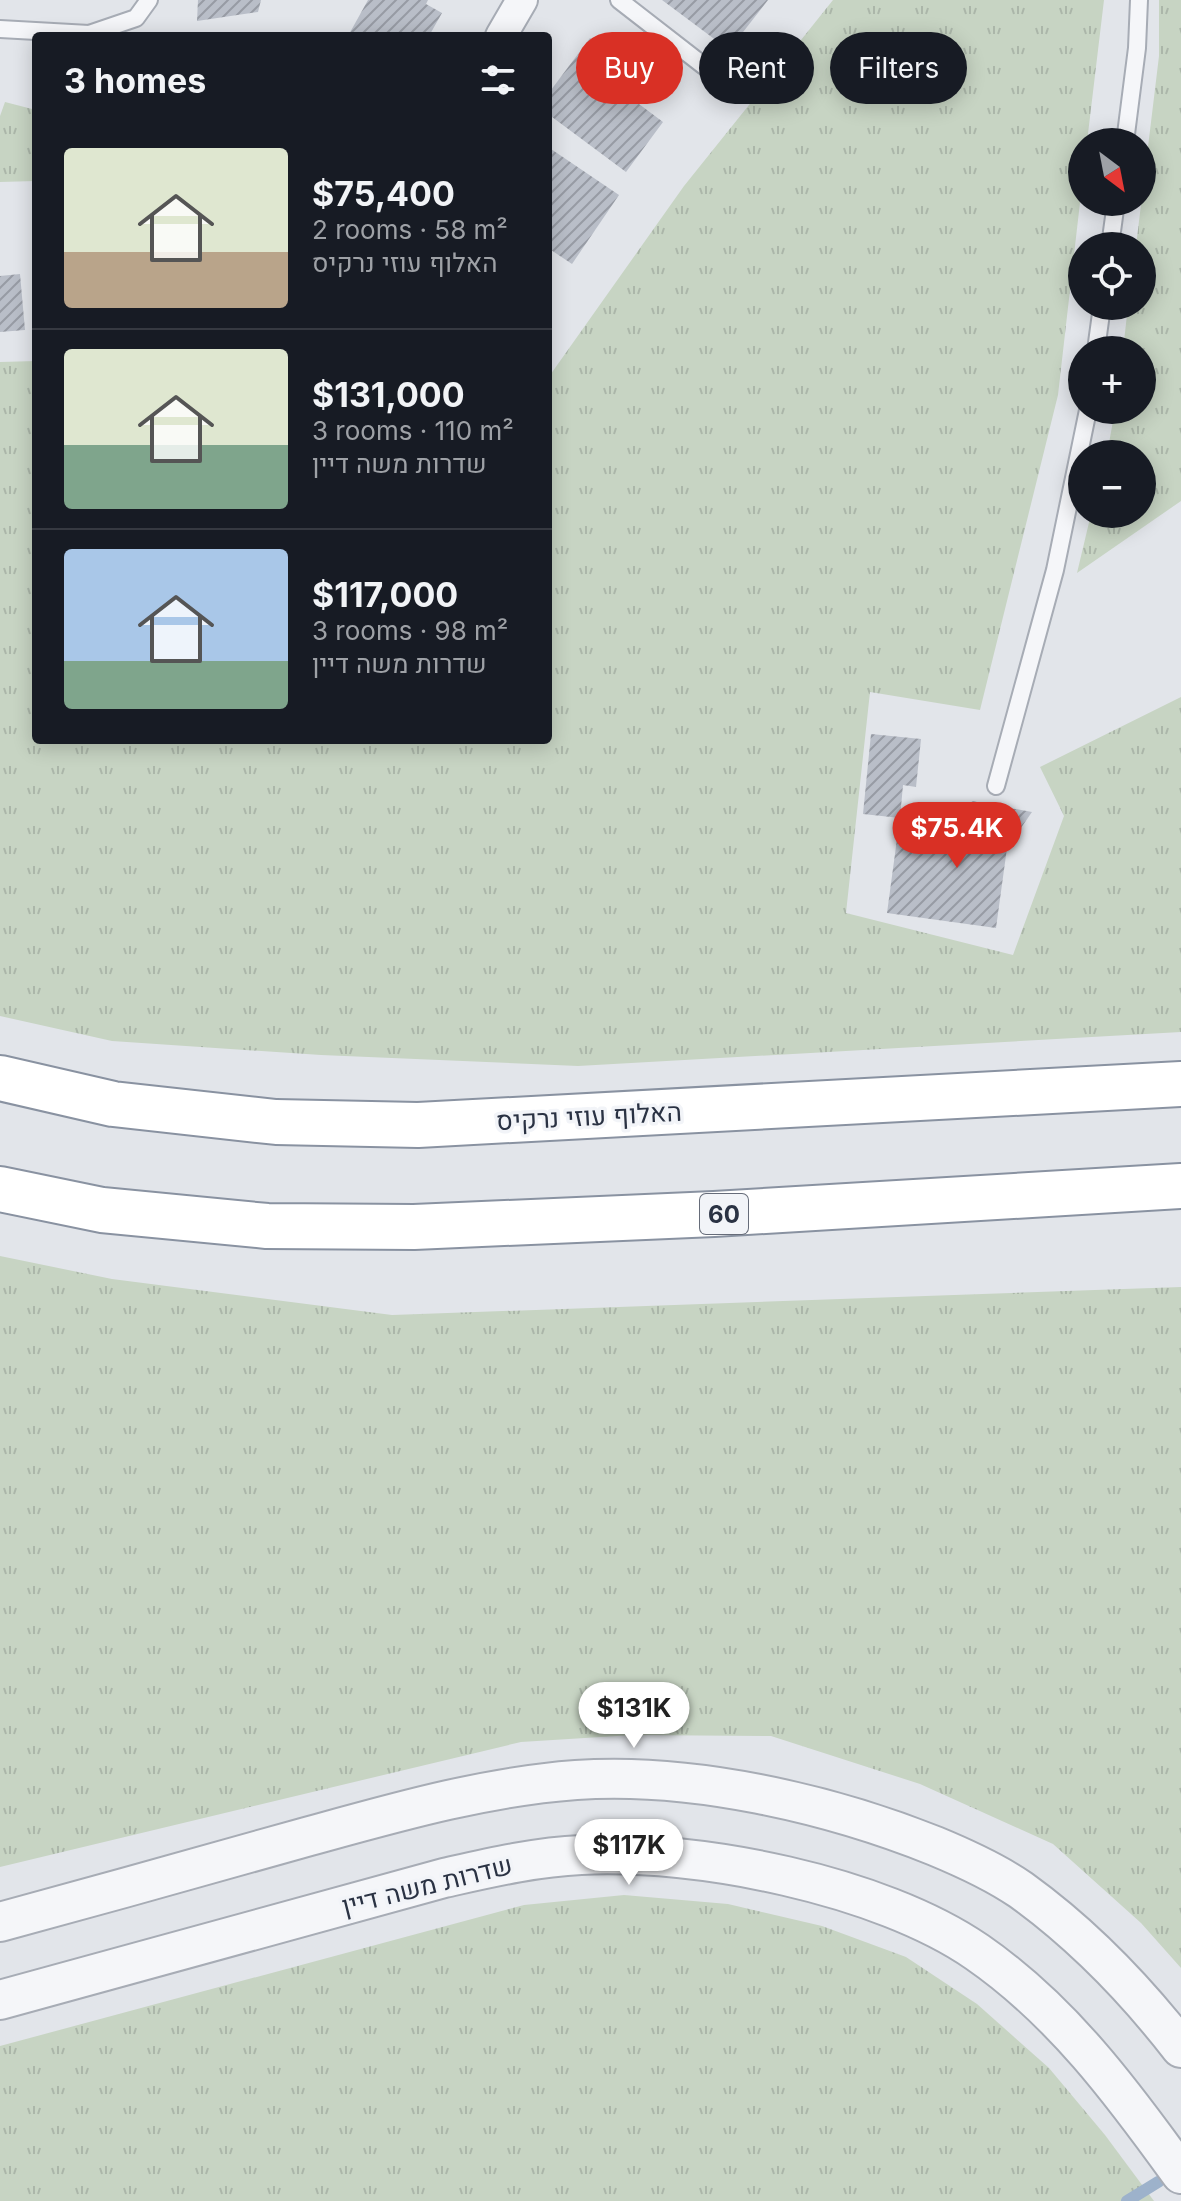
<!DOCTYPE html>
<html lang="en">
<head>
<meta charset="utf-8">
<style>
  :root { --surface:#171b24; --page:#242831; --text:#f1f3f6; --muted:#9ea1a6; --line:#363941; --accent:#d93025 }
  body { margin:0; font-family:Inter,Heebo,sans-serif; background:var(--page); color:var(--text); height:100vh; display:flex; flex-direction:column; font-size:30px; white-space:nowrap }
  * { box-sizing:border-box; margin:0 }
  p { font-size:26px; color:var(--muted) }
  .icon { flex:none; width:44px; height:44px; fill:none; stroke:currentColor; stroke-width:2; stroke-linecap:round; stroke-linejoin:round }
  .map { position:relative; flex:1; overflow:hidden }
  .panel { position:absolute; left:32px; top:32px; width:520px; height:712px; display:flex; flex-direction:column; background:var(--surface); border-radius:8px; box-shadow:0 4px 20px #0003 }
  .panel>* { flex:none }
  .top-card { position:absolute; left:576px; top:32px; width:484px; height:72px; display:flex; gap:16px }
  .needle { width:52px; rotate:148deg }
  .buttons { position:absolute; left:1068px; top:128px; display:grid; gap:16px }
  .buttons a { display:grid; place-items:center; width:88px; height:88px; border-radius:50%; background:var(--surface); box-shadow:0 4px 20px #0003; font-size:40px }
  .price { position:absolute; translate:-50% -68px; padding:0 18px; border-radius:28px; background:#fff; color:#222; font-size:26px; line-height:52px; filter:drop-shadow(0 2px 4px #0008) }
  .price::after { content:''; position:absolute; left:50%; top:48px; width:24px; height:18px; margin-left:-12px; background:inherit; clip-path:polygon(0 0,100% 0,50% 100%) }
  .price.current { background:var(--accent); color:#fff }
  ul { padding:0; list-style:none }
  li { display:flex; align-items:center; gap:24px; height:200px; padding:0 32px }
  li+li { border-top:2px solid var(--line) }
  li span { display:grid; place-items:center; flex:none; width:224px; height:160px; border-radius:8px; color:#555 }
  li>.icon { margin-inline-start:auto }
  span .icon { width:96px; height:96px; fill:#fffc; stroke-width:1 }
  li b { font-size:34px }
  h2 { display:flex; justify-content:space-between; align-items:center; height:96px; padding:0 32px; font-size:34px }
  .pill { padding:0 28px; border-radius:36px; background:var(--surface); box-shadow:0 4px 20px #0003; font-size:28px; line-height:72px }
  .pill.current { background:var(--accent); color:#fff }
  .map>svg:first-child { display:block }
</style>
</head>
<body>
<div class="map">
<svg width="1181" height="2201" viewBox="0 0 1181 2201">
  <defs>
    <pattern id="grass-tufts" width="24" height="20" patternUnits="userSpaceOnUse" patternTransform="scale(2)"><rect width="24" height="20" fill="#c7d4c3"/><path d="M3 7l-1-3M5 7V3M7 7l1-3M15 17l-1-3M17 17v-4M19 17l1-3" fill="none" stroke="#abb6a9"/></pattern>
    <pattern id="building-hatch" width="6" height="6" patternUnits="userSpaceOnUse" patternTransform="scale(2)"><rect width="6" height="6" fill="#b9bec8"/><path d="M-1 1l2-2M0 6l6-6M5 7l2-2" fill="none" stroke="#979ba4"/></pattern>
  </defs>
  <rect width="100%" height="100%" fill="#e2e5ea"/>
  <!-- grass -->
  <g fill="url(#grass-tufts)">
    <path d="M 833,0 L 1104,0 L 1087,142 L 1082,142 L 1082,185 L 1058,395 L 980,710 L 870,692 L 846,913 L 1013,955 L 1064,816 L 1040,767 L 1181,697 L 1181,1032 L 578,1066 L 321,1055 L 112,1041 L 0,1016 L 0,362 L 36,361 L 36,740 L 548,740 L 548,378 L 684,186 Z"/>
    <path d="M 1159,0 L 1181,0 L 1181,501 L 1077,573 L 1091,514 L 1142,514 L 1142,454 L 1107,454 L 1115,410 L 1142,410 L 1142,350 L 1123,350 L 1128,306 L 1142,306 L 1142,246 L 1136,246 L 1159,56 Z"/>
    <path d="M 5,102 L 36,110 L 36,181 L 0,182 L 0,116 Z"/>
    <path d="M 0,1256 L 112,1279 L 392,1315 L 1181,1287 L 1181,1968 L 1141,1923 L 1053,1844 L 920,1784 L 771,1736 L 633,1735 L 521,1742 L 0,1867 Z"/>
    <path d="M 624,1895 L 728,1904 L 822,1926 L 906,1957 L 977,2004 L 1049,2068 L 1105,2135 L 1154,2201 L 0,2201 L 0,2046 L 524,1905 Z"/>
  </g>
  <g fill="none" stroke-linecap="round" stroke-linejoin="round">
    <!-- stream -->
    <path stroke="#9db2cb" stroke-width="12" d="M 1127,2201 L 1158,2182"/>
  </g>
  <!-- building -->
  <g fill="url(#building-hatch)">
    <path d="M 198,0 L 261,0 L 258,12 L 197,21 Z"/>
    <path d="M 368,0 L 428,0 L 426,4 L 442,13 L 429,36 L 348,36 Z"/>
    <path d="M 662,0 L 768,0 L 729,50 Z"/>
    <path d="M 590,38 L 654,85 L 639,104 L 663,122 L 626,172 L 548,114 L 548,94 Z"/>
    <path d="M 548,147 L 619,195 L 572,264 L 548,248 Z"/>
    <path d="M 20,274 L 25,330 L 0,332 L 0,276 Z"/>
    <path d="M 871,734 L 921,739 L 916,787 L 903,785 L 900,818 L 863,814 Z"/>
    <path d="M 972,801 L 1032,812 L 1007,848 L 996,928 L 887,913 L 897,839 L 956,848 Z"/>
  </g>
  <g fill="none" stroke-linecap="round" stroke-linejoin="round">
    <!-- service casing -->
    <g stroke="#a7acb5" stroke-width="20">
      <g id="service">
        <path d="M 619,0 L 704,66"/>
        <path d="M 0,29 L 89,34 L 136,18 L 149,0"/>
        <path d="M 1125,142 L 1137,48 L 1139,0"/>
        <path d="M 1110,246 L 1116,202"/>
        <path d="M 1096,350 L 1102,306"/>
        <path d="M 996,786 L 1055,570 L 1088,410"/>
      </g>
    </g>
    <!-- minor casing -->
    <g stroke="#a7acb5" stroke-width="34">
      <path id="minor" d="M 501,36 L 522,0"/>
    </g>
    <!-- tertiary casing -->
    <g stroke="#a7acb5" stroke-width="42">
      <g id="tertiary">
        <path d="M 0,1922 C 100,1895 199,1867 299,1839 C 390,1814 481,1787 576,1780 C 691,1772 828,1803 935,1846 C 964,1858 995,1872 1021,1890 C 1082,1934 1135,1989 1181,2048"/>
        <path d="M 0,2000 L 444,1878 C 489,1868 535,1857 581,1855 C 698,1849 880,1885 977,1952 C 1061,2010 1122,2092 1181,2174"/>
      </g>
    </g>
    <!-- trunk casing -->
    <g stroke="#8992a1" stroke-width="48">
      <g id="trunk">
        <path d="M 0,1078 L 113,1104 L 276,1122 L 418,1125 L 1181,1084"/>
        <path d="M 0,1189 L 102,1210 L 267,1226 L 414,1227 L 714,1214 L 1181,1186"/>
      </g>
    </g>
    <!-- service -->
    <use href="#service" stroke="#f5f6f9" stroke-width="16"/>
    <!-- minor -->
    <use href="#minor" stroke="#f5f6f9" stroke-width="30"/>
    <!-- tertiary -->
    <use href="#tertiary" stroke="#f5f6f9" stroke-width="38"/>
    <!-- trunk -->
    <use href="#trunk" stroke="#fff" stroke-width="44"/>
  </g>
  <g text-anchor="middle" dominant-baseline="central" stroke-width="7" stroke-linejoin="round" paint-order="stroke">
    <!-- shield labels -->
    <rect fill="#f2f4f8" stroke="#666c79" stroke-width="2" x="700" y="1194" width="48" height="40" rx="6"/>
    <g font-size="24" font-weight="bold" fill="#2a3243">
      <text x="724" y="1214">60</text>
    </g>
    <!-- street labels -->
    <g font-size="26" fill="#2a3243" stroke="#f2f4f8">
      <text transform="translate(589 1116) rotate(-3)">האלוף עוזי נרקיס</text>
      <text transform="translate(427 1885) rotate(-14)">שדרות משה דיין</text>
    </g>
  </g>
</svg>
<div class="buttons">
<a><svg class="needle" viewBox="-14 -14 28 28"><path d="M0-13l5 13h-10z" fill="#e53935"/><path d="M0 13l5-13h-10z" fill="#9ea1a6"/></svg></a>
<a><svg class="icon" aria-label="locate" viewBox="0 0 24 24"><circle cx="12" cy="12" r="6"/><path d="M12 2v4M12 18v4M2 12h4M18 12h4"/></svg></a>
<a>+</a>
<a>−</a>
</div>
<b class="price current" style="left:957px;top:870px">$75.4K</b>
<b class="price" style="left:634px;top:1750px">$131K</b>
<b class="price" style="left:629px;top:1887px">$117K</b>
<div class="top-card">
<a class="pill current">Buy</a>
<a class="pill">Rent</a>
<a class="pill">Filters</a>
</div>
<section class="panel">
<h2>3 homes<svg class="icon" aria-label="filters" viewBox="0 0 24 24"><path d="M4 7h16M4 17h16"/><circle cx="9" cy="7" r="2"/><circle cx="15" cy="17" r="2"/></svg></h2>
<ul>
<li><span style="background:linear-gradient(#dfe7d0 65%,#b9a48a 0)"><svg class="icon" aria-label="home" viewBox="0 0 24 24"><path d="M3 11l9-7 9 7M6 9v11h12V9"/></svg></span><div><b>$75,400</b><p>2 rooms · 58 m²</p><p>האלוף עוזי נרקיס</p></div></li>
<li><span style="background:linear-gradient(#dfe7d0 60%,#7fa58c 0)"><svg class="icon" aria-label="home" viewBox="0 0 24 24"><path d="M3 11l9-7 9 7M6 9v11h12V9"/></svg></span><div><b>$131,000</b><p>3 rooms · 110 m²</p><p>שדרות משה דיין</p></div></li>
<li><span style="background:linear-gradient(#a9c7e8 70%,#7fa58c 0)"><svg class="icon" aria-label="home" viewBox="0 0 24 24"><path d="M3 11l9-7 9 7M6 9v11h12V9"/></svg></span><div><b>$117,000</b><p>3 rooms · 98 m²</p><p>שדרות משה דיין</p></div></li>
</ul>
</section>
</div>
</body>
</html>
